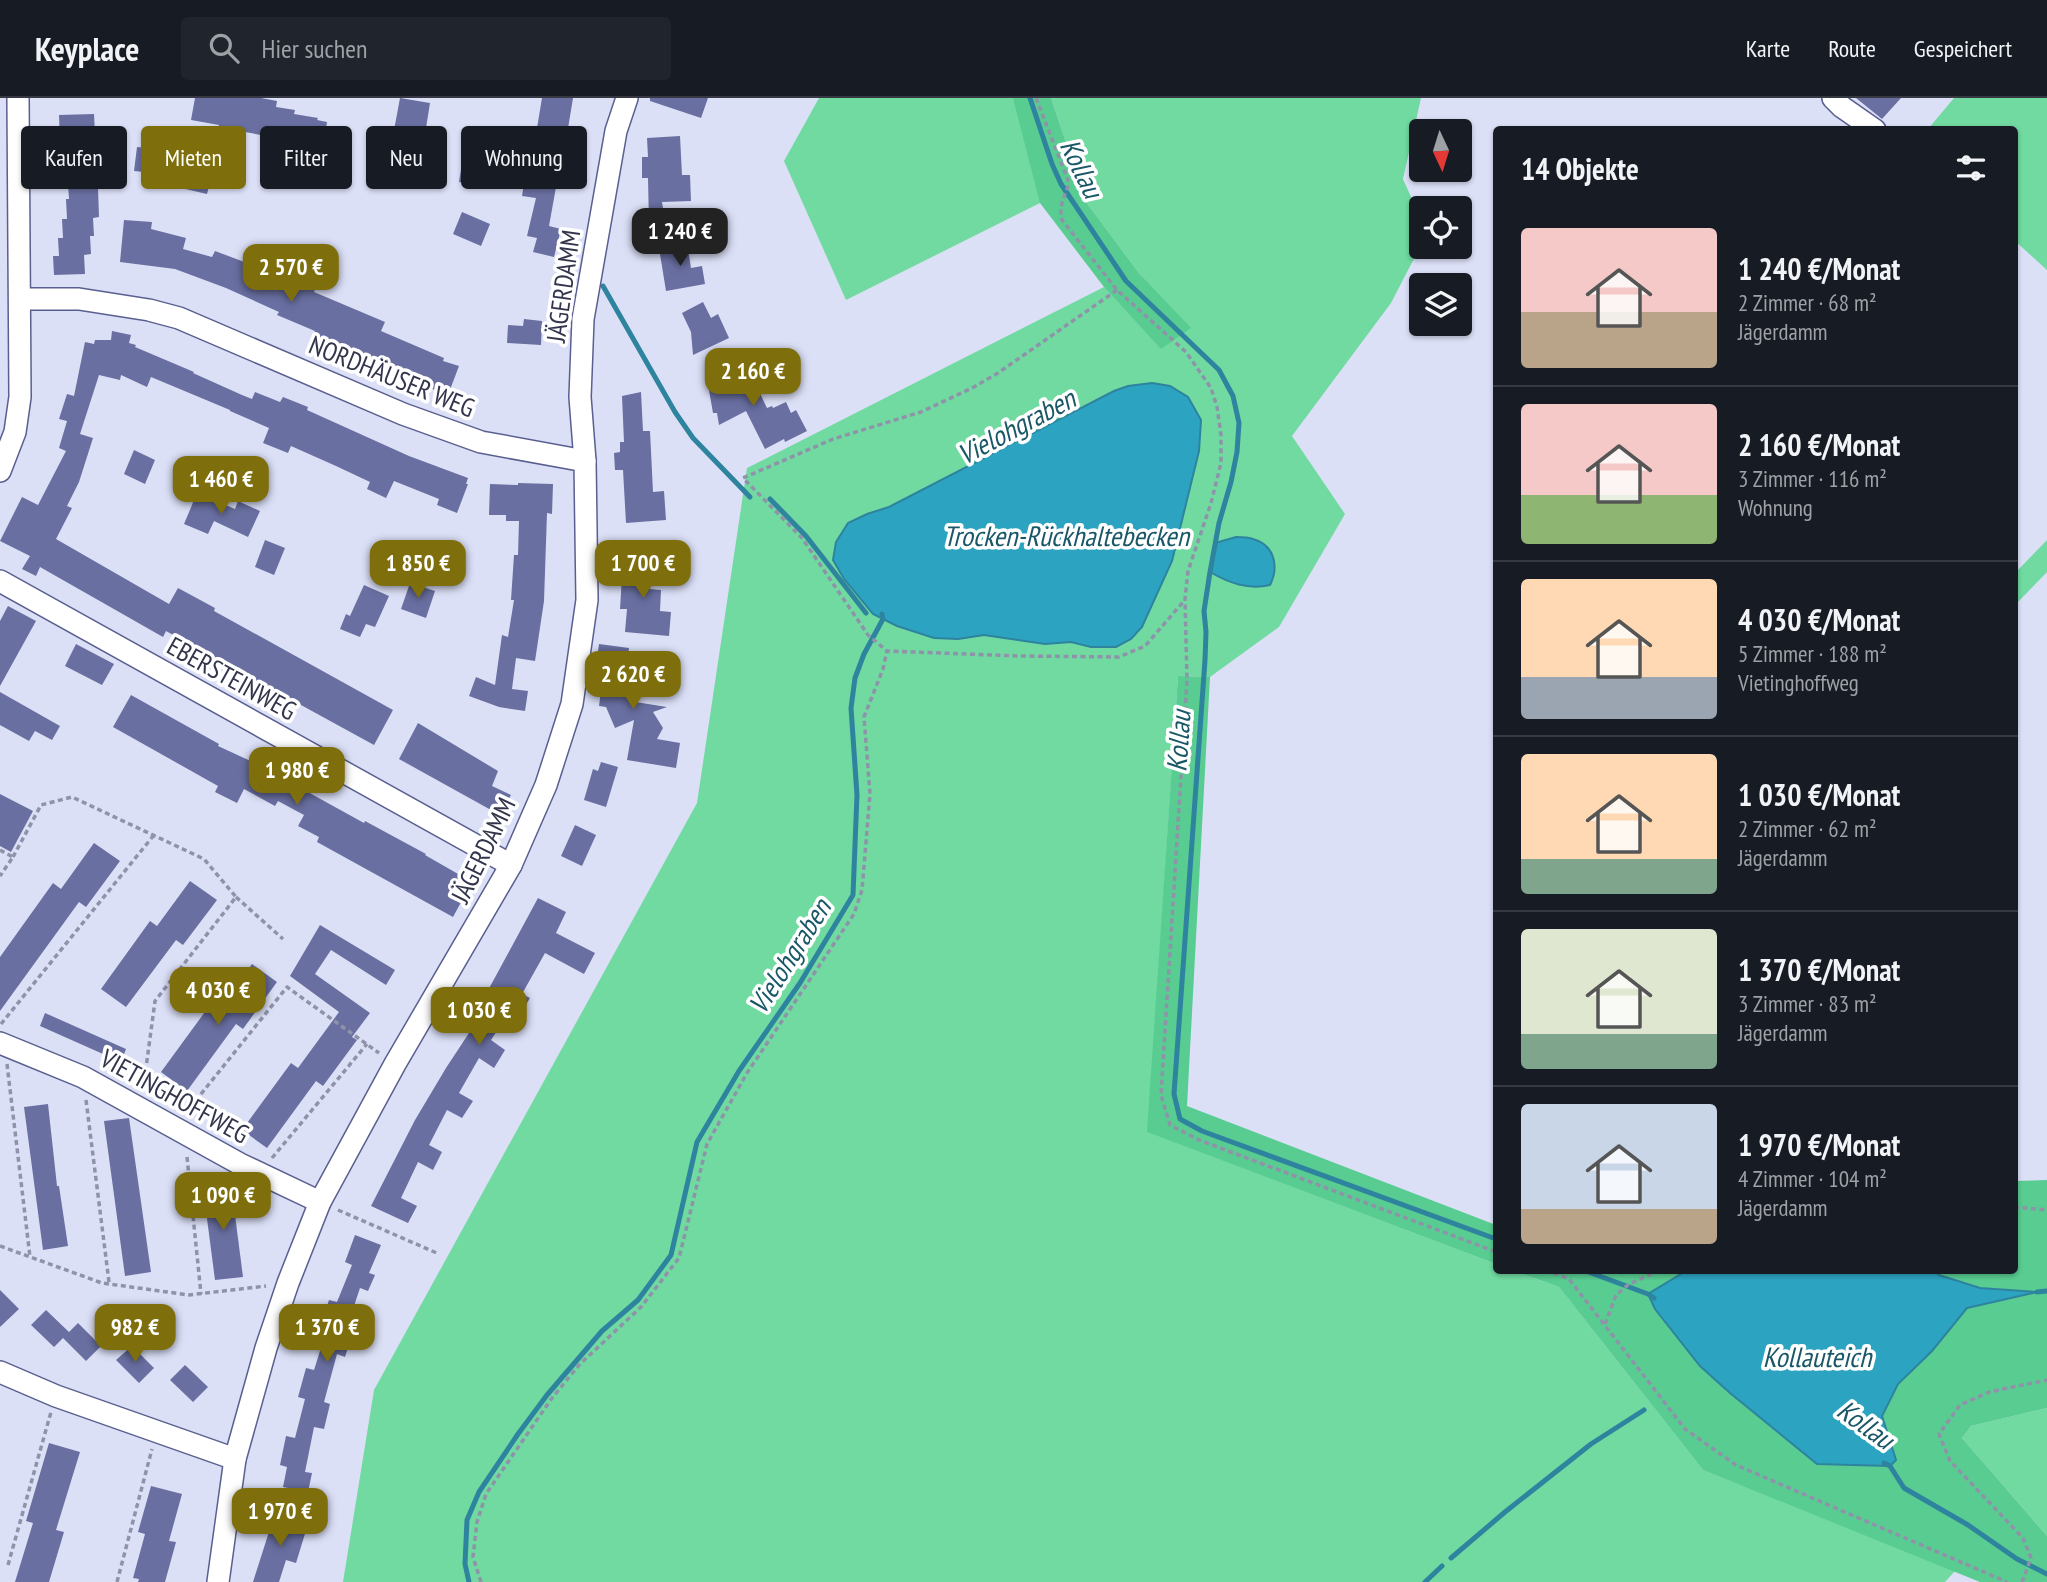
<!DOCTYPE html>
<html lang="de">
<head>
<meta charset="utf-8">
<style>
  :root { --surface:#171b24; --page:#20242c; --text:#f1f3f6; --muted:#9ea1a6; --line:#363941; --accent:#7f6f0c }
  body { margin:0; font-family:"PT Sans Narrow",sans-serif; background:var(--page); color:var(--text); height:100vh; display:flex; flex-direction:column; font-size:26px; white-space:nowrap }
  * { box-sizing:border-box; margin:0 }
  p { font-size:23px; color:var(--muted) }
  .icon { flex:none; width:38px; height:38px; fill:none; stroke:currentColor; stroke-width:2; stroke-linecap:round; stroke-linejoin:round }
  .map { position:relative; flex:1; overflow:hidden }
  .details { position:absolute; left:1493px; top:28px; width:525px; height:1148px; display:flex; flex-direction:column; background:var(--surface); border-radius:7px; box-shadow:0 2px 5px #0004 }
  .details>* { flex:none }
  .top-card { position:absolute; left:21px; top:28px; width:665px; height:63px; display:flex; gap:14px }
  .needle { width:46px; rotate:176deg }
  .fabs { position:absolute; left:1409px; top:21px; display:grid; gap:14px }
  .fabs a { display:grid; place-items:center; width:63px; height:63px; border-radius:7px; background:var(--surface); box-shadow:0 2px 5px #0004; font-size:35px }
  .price { position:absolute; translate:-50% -60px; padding:0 16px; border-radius:14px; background:var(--accent); color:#fff; font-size:23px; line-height:46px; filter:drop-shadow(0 2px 4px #0008) }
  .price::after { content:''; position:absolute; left:50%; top:42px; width:21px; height:16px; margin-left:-10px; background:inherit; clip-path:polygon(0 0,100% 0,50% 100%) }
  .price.selected { background:#222; color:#fff }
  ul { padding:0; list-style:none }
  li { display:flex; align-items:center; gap:21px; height:175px; padding:0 28px }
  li+li { border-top:2px solid var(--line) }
  li span { display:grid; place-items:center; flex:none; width:196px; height:140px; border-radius:7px; color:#555 }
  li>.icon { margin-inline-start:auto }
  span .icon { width:84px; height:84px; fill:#fffc; stroke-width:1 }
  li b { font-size:30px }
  h2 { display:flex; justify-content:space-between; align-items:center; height:84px; padding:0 28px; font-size:30px }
  .chip { padding:0 24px; border-radius:7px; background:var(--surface); box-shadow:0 2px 5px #0004; font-size:24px; line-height:63px }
  .chip.selected { background:var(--accent); color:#fff }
  header { display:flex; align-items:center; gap:42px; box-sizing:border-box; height:98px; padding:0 35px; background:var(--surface); border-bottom:2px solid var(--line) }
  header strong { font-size:33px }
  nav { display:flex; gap:38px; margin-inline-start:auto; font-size:24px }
  .search { width:490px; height:63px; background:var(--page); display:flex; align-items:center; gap:18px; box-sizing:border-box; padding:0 24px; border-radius:7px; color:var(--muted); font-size:26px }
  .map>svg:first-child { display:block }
</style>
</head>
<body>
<header>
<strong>Keyplace</strong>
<div class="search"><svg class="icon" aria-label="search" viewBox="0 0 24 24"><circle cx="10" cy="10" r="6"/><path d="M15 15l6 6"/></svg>Hier suchen</div>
<nav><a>Karte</a><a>Route</a><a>Gespeichert</a></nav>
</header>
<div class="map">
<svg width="2047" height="1484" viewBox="0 0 2047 1484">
  <rect width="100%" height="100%" fill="#dce0f7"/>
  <!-- green -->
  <g fill="#70daa1" fill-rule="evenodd">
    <path d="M 819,0 L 1015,0 L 1046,102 L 846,202 L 784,63 Z"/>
    <path d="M 1051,0 L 1421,0 L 1403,81 L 1421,121 L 1421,147 L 1391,205 L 1292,338 L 1345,416 L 1279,529 L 1210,579 L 1178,578 L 1148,1034 L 1496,1166 L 1496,1172 L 1514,1173 L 1559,1189 L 1703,1372 L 1955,1473 L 1945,1484 L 343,1484 L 374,1292 L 697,705 L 747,370 L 1104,189 L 1161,250 L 1190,230 L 1139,175 L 1086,104 ZM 1031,335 L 1091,549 L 1071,544 L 1045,546 L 984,537 L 934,540 L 897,528 L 873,516 L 848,425 L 867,416 L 889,409 Z"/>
    <path d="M 1954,0 L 2047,0 L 2047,172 L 2014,142 L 2014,32 L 1928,31 Z"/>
    <path d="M 2047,442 L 2047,474 L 2014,508 L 2014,476 Z"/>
    <path d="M 2047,1310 L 2047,1438 L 1962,1340 L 1971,1328 Z"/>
  </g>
  <!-- forest -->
  <g fill="#58cc91">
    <path d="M 1013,0 L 1051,0 L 1086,104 L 1139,175 L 1191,230 L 1161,251 L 1104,189 L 1040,105 Z"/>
    <path d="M 1178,578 L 1210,579 L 1187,1008 L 1496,1127 L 1496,1166 L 1147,1034 Z"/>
    <path d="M 2047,1082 L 2047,1310 L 1971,1328 L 1962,1340 L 2047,1438 L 2047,1484 L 1980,1484 L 1703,1372 L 1559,1189 L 1514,1173 L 1686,1173 L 1648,1197 L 1655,1211 L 1700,1268 L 1730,1295 L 1817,1366 L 1896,1362 L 1882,1318 L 1898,1286 L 1932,1253 L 1967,1210 L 2034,1194 L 1980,1190 L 1939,1177 L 1935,1173 L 2014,1172 L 2014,1083 Z"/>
  </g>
  <!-- water -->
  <g fill="#2ca4c1" stroke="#2e839e" stroke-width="2">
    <path d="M 1152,285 L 1170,288 L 1188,299 L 1201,322 L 1199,353 L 1172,463 L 1142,529 L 1131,541 L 1116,549 L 1091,549 L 1071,544 L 1045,546 L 984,537 L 958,541 L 934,540 L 897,528 L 873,516 L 844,481 L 833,462 L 836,444 L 848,425 L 867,416 L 889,409 L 1114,293 L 1128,288 Z"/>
    <path d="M 1236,439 C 1241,439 1248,439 1253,441 C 1275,447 1279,469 1270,487 C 1248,492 1229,485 1210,474 L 1215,445 Z"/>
    <path d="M 1686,1173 L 1935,1173 L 1939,1177 L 1980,1190 L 2037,1194 L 1967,1210 L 1932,1253 L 1898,1286 L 1882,1318 L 1896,1362 L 1890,1368 L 1817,1366 L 1730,1295 L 1700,1268 L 1655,1211 L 1648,1196 Z"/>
  </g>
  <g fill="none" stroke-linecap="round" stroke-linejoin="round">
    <!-- stream -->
    <g stroke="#2e839e" stroke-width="5">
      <path d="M 1030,0 L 1052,66 L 1061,86 L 1126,183 L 1219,272 L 1233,298 L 1239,325 L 1237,354 L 1231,384 L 1219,425 L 1210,474 L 1204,513 L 1206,534 L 1205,562 L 1174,996 L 1180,1021 L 1202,1033 L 1496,1141"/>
      <path d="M 603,188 L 675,314 L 693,340 L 750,399"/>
      <path d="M 770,401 L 806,438 L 866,515"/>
      <path d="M 1583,1172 L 1648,1196 L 1654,1200"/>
      <path d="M 2037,1194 L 2047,1193"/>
      <path d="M 1884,1365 L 1890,1368 L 1904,1390 L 1968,1427 L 2017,1461 L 2047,1476"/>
      <path d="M 1451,1460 L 1505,1414 L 1591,1346 L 1644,1312"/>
      <path d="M 469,1484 L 465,1466 L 467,1422 L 479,1394 L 518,1336 L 547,1297 L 602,1233 L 638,1202 L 671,1157 L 697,1044 L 739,973 L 800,885 L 853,797 L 857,697 L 851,610 L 855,580 L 864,556 L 883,521 L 882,516"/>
      <path d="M 1425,1484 L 1442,1468"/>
    </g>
  </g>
  <!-- building -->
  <g fill="#696fa1">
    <path d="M 195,0 L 261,0 L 277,3 L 276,9 L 295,12 L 294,16 L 318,20 L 317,22 L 327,24 L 323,51 L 287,45 L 288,42 L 218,29 L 219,27 L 191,22 Z"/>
    <path d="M 400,0 L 430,5 L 426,30 L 428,30 L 418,76 L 379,67 L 385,42 L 392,43 Z"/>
    <path d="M 542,0 L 573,0 L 563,61 L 568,62 L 565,80 L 558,78 L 549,128 L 561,131 L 554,159 L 533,154 L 537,140 L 527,138 L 536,100 L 522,98 L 533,29 L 537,30 Z"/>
    <path d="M 650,0 L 708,0 L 701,20 L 650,3 Z"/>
    <path d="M 1856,0 L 1901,0 L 1882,21 Z"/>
    <path d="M 94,16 L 96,58 L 105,58 L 107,90 L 98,90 L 99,119 L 93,120 L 94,138 L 90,138 L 91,156 L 84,157 L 85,176 L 54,177 L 53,158 L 59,158 L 58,140 L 63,140 L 62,121 L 67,121 L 66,101 L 69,101 L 65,43 L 60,44 L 59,17 Z"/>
    <path d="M 680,38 L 682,77 L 690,77 L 691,103 L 662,104 L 668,140 L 650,143 L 647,126 L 649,126 L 648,80 L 642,80 L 642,59 L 648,59 L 647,40 Z"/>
    <path d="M 137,49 L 169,52 L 168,62 L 213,73 L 207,96 L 181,90 L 184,78 L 134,73 Z"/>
    <path d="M 464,53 L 492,58 L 487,89 L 459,84 Z"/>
    <path d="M 462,114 L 490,126 L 481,148 L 453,136 Z"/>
    <path d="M 124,122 L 152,124 L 151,131 L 186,140 L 183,151 L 212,159 L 215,153 L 255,168 L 260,157 L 282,167 L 281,170 L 317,186 L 314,194 L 385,224 L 381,233 L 444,260 L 443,263 L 459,268 L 448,297 L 403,280 L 384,272 L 385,270 L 312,239 L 315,233 L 277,217 L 279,214 L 226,190 L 175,171 L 120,164 Z"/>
    <path d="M 687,145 L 691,170 L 702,168 L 705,186 L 666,193 L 659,150 Z"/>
    <path d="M 703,204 L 711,220 L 718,216 L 729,240 L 693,257 L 691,234 L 682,215 Z"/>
    <path d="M 524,221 L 542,223 L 541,247 L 507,245 L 508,227 L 523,228 Z"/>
    <path d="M 112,233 L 131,237 L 129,245 L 136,247 L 135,249 L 194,274 L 193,275 L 242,297 L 252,301 L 255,294 L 280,304 L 283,299 L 308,309 L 307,312 L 409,358 L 468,380 L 466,386 L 468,386 L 457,415 L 437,407 L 439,401 L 394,383 L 386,400 L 367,391 L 370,384 L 336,368 L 291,348 L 288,355 L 263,345 L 269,330 L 230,313 L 230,312 L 151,279 L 147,289 L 121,277 L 120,282 L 99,277 L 80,336 L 93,340 L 79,384 L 67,408 L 72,410 L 56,441 L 169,506 L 178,490 L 215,510 L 214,513 L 393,612 L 374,647 L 166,533 L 163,539 L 40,469 L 36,478 L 22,471 L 30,458 L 0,443 L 22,399 L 38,407 L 66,353 L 59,350 L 67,323 L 59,321 L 67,296 L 74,298 L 85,244 L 94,246 L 95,242 L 111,242 Z"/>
    <path d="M 746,267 L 767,310 L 772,308 L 773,310 L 786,304 L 791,315 L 796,312 L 807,333 L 785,344 L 784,341 L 765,351 L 746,313 L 719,327 L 717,315 L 713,315 L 707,281 L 729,276 Z"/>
    <path d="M 641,294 L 643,333 L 650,333 L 653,394 L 664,393 L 666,422 L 626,425 L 623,372 L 615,372 L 614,355 L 620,354 L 620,344 L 624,344 L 622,298 Z"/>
    <path d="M 134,352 L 155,362 L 145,386 L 124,376 Z"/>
    <path d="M 518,385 L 553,386 L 552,416 L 547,415 L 544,503 L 535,563 L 516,560 L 512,591 L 528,593 L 525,613 L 499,609 L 469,598 L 476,579 L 495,587 L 502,537 L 508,539 L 514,502 L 511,502 L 514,457 L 518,457 L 519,423 L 506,423 L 506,417 L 489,417 L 490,386 L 518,387 Z"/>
    <path d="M 197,395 L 235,411 L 238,403 L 260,413 L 248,439 L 214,423 L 208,436 L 184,426 Z"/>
    <path d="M 265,442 L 285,450 L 274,477 L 255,469 Z"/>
    <path d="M 631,456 L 653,458 L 650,491 L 661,492 L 660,513 L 671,514 L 669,538 L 625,534 L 627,511 L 620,511 L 622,478 L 630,479 Z"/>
    <path d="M 410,485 L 435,493 L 426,520 L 401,511 Z"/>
    <path d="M 364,487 L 389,498 L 375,529 L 366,526 L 360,539 L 340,531 L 346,516 L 350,518 Z"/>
    <path d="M 8,508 L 36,523 L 0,588 L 0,523 Z"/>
    <path d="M 76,546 L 114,566 L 102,587 L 65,568 Z"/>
    <path d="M 599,546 L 629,550 L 625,578 L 632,579 L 629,603 L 667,609 L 653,614 L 663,630 L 657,641 L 680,645 L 676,670 L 627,662 L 634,622 L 615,630 L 606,609 L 599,608 L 604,569 L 596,568 Z"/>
    <path d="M 0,594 L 60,628 L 52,642 L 35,633 L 29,643 L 0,627 Z"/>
    <path d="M 131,597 L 219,646 L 218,648 L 257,666 L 364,725 L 365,723 L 426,756 L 425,757 L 472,784 L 453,819 L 317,744 L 319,739 L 298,728 L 304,717 L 278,703 L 275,708 L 244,691 L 237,705 L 215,694 L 218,688 L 113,629 Z"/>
    <path d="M 418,625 L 498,673 L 492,688 L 511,697 L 500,717 L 399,661 Z"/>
    <path d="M 601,664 L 618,669 L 606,709 L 584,702 L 593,671 L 598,673 Z"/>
    <path d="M 0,696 L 33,713 L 11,754 L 0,748 Z"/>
    <path d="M 575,727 L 596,737 L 582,768 L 561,758 Z"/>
    <path d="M 94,745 L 120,763 L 86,809 L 79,804 L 0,913 L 0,859 L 53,785 L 61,791 Z"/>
    <path d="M 190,783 L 217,802 L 183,847 L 176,842 L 126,909 L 101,891 L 150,823 L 157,828 Z"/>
    <path d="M 538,800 L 566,814 L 556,835 L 595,855 L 584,876 L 545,855 L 522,896 L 530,900 L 521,915 L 512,910 L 491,942 L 505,952 L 494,970 L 479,960 L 459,995 L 473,1003 L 462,1020 L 447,1012 L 429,1047 L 442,1054 L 433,1072 L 418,1064 L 401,1100 L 417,1108 L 408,1125 L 371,1108 L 415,1022 L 446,970 L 492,900 L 486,896 Z"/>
    <path d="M 320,827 L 395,872 L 386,887 L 331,852 L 315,876 L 370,915 L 352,939 L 357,942 L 323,988 L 316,983 L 267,1050 L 242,1032 L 291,965 L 298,970 L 339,914 L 290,878 Z"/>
    <path d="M 252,866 L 277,884 L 243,931 L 236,926 L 187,993 L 161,974 L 210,907 L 218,913 Z"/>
    <path d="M 45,915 L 126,951 L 121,964 L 40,928 Z"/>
    <path d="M 48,1006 L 57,1088 L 59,1088 L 68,1148 L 43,1152 L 24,1009 Z"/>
    <path d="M 129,1020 L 151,1174 L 125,1178 L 104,1023 Z"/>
    <path d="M 231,1086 L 243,1179 L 215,1182 L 203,1090 Z"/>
    <path d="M 355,1137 L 381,1147 L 369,1175 L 375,1177 L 368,1193 L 360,1190 L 344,1238 L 351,1240 L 345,1259 L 337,1256 L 324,1304 L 330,1306 L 324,1331 L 314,1329 L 305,1374 L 312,1375 L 308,1394 L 283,1389 L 287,1369 L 280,1367 L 286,1338 L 295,1340 L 305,1301 L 298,1299 L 306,1270 L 314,1272 L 327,1231 L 320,1229 L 329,1202 L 337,1204 L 352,1167 L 345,1164 Z"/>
    <path d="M 0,1192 L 19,1211 L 0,1229 Z"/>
    <path d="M 46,1212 L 69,1234 L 78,1225 L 101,1248 L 86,1263 L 63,1240 L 54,1249 L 31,1227 Z"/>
    <path d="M 132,1248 L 154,1270 L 139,1285 L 116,1262 Z"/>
    <path d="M 185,1267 L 208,1289 L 193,1304 L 170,1282 Z"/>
    <path d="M 49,1345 L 80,1354 L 56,1432 L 64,1434 L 49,1484 L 15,1484 L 33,1425 L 26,1423 Z"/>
    <path d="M 151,1388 L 182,1396 L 169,1443 L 176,1444 L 165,1484 L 138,1484 L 139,1481 L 133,1480 L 145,1436 L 138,1434 Z"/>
    <path d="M 275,1415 L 308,1426 L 296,1465 L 286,1462 L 279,1484 L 253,1484 Z"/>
  </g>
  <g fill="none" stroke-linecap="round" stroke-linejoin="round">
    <!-- minor casing -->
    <g stroke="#595f8f" stroke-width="24">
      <g id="minor">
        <path d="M 1833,0 L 1842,9 L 1875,32"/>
        <path d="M 20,201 L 79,201 L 149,212 L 179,220 L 403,316 L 481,344 L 585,363"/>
        <path d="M 0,373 L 15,334 L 20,299 L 18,0"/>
        <path d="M 0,483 L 511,767"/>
        <path d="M 0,945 L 83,979 L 240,1066 L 320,1104"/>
        <path d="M 0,1274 L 56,1298 L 235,1361"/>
        <path d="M 218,1484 L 235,1361 L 266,1250 L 288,1185 L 320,1104 L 395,966 L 511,767 L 546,687 L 572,606 L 587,502 L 585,363 L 580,299 L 583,221 L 616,33 L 627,0"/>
      </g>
    </g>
    <!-- path -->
    <g stroke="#8f93a9" stroke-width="3.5" stroke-dasharray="5 3.5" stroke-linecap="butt">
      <path d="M 1036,0 L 1069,85 C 1065,98 1058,109 1062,122 L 1117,192 L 1186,254 L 1211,290 L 1217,309 L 1221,337 L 1221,365 L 1211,405 L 1188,473 L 1185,501 L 1187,582 L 1161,997 L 1170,1027 L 1199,1042 L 1496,1154"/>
      <path d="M 1117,192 L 998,275 L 972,290 L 921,314 L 833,341 L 743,380 L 802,440 L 868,537 L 887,553 L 1019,558 L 1119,559 L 1145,548 L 1184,503"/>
      <path d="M 0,752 L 13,759 L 0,778"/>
      <path d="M 13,759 L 41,707 L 72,699 L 204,761 L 236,799 L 155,903 L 143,992"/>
      <path d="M 236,799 L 283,841"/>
      <path d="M 1,926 L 154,737"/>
      <path d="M 7,966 L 30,1159"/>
      <path d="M 86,1002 L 109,1184"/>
      <path d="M 185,1016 L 287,889 L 379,955"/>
      <path d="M 187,1059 L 201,1196"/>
      <path d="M 272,1060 L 367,946"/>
      <path d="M 2014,1109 L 2047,1112"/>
      <path d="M 338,1112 L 439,1156"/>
      <path d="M 0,1148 L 102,1185 L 189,1197 L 266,1188"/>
      <path d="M 1546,1172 L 1569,1181 L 1685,1331 L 1736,1367 L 2007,1484"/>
      <path d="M 1605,1226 L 1616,1197 L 1629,1186 L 1661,1172"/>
      <path d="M 8,1467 L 51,1314"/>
      <path d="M 117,1484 L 152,1351"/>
      <path d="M 481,1484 L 473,1459 L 477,1424 L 486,1396 L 552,1300 L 580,1266 L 641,1209 L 679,1160 L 707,1046 L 747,975 L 854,816 L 862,792 L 870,696 L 864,619 L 883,571 L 887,553"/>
      <path d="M 2022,1484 L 2031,1460 L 2023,1440 L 1950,1363 L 1939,1336 L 1960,1307 L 1989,1294 L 2047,1282"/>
    </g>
    <!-- minor -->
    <use href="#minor" stroke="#fff" stroke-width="21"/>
  </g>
  <g text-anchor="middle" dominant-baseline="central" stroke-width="7" stroke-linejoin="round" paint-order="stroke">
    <!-- street labels -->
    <g font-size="26" fill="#32354b" stroke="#fff">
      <text transform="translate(563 188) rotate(-82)">JÄGERDAMM</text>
      <text transform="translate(392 278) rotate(22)">NORDHÄUSER WEG</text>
      <text transform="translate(232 580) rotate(29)">EBERSTEINWEG</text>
      <text transform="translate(483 752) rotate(-64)">JÄGERDAMM</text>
      <text transform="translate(175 998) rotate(29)">VIETINGHOFFWEG</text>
    </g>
    <!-- water labels -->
    <g font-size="28" font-style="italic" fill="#1a5868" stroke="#fff">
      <text transform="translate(1082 70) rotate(64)">Kollau</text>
      <text transform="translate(1016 328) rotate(-28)">Vielohgraben</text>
      <text x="1066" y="437">Trocken-Rückhaltebecken</text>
      <text transform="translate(1178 643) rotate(-86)">Kollau</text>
      <text transform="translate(789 858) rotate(-58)">Vielohgraben</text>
      <text x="1817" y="1258">Kollauteich</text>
      <text transform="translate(1866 1326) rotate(36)">Kollau</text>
    </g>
  </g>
</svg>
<div class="fabs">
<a><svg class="needle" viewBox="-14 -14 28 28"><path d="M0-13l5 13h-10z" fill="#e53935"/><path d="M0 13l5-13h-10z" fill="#9ea1a6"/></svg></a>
<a><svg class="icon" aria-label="locate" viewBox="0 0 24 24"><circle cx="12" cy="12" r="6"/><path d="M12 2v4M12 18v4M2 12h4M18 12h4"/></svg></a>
<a><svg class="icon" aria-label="layers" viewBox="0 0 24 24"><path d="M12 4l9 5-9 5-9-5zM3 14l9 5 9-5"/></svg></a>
</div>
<b class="price selected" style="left:680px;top:170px">1 240 €</b>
<b class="price" style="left:291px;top:206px">2 570 €</b>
<b class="price" style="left:753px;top:310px">2 160 €</b>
<b class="price" style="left:221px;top:418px">1 460 €</b>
<b class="price" style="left:418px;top:502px">1 850 €</b>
<b class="price" style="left:643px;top:502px">1 700 €</b>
<b class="price" style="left:633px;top:613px">2 620 €</b>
<b class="price" style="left:297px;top:709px">1 980 €</b>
<b class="price" style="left:218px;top:929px">4 030 €</b>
<b class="price" style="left:479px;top:949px">1 030 €</b>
<b class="price" style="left:223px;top:1134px">1 090 €</b>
<b class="price" style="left:135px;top:1266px">982 €</b>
<b class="price" style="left:327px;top:1266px">1 370 €</b>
<b class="price" style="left:280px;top:1450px">1 970 €</b>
<div class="top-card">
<a class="chip">Kaufen</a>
<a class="chip selected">Mieten</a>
<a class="chip">Filter</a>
<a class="chip">Neu</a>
<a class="chip">Wohnung</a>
</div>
<section class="details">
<h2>14 Objekte<svg class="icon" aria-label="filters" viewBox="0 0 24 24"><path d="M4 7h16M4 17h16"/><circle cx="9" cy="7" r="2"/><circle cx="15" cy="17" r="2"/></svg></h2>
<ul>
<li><span style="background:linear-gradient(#f6c9c9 60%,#b9a48a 0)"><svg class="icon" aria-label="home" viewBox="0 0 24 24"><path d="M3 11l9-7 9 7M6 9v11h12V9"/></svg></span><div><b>1 240 €/Monat</b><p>2 Zimmer · 68 m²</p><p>Jägerdamm</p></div></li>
<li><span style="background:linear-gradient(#f6c9c9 65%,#8fb573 0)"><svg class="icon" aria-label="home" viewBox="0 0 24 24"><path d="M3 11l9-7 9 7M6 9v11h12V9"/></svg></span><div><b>2 160 €/Monat</b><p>3 Zimmer · 116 m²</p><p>Wohnung</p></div></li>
<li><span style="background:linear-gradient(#ffd9b3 70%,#9aa5b1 0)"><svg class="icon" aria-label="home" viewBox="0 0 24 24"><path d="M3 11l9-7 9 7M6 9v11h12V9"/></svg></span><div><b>4 030 €/Monat</b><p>5 Zimmer · 188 m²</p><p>Vietinghoffweg</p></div></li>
<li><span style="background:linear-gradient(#ffd9b3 75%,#7fa58c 0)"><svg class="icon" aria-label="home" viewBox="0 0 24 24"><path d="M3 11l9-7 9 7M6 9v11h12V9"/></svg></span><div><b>1 030 €/Monat</b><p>2 Zimmer · 62 m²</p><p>Jägerdamm</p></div></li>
<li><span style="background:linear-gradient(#dfe7d0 75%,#7fa58c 0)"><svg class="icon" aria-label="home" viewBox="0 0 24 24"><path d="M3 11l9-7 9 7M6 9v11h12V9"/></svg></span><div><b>1 370 €/Monat</b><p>3 Zimmer · 83 m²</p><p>Jägerdamm</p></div></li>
<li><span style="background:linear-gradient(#c9d6e8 75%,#b9a48a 0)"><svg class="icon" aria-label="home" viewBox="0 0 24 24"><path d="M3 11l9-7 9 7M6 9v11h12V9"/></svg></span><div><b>1 970 €/Monat</b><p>4 Zimmer · 104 m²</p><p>Jägerdamm</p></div></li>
</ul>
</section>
</div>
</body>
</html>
